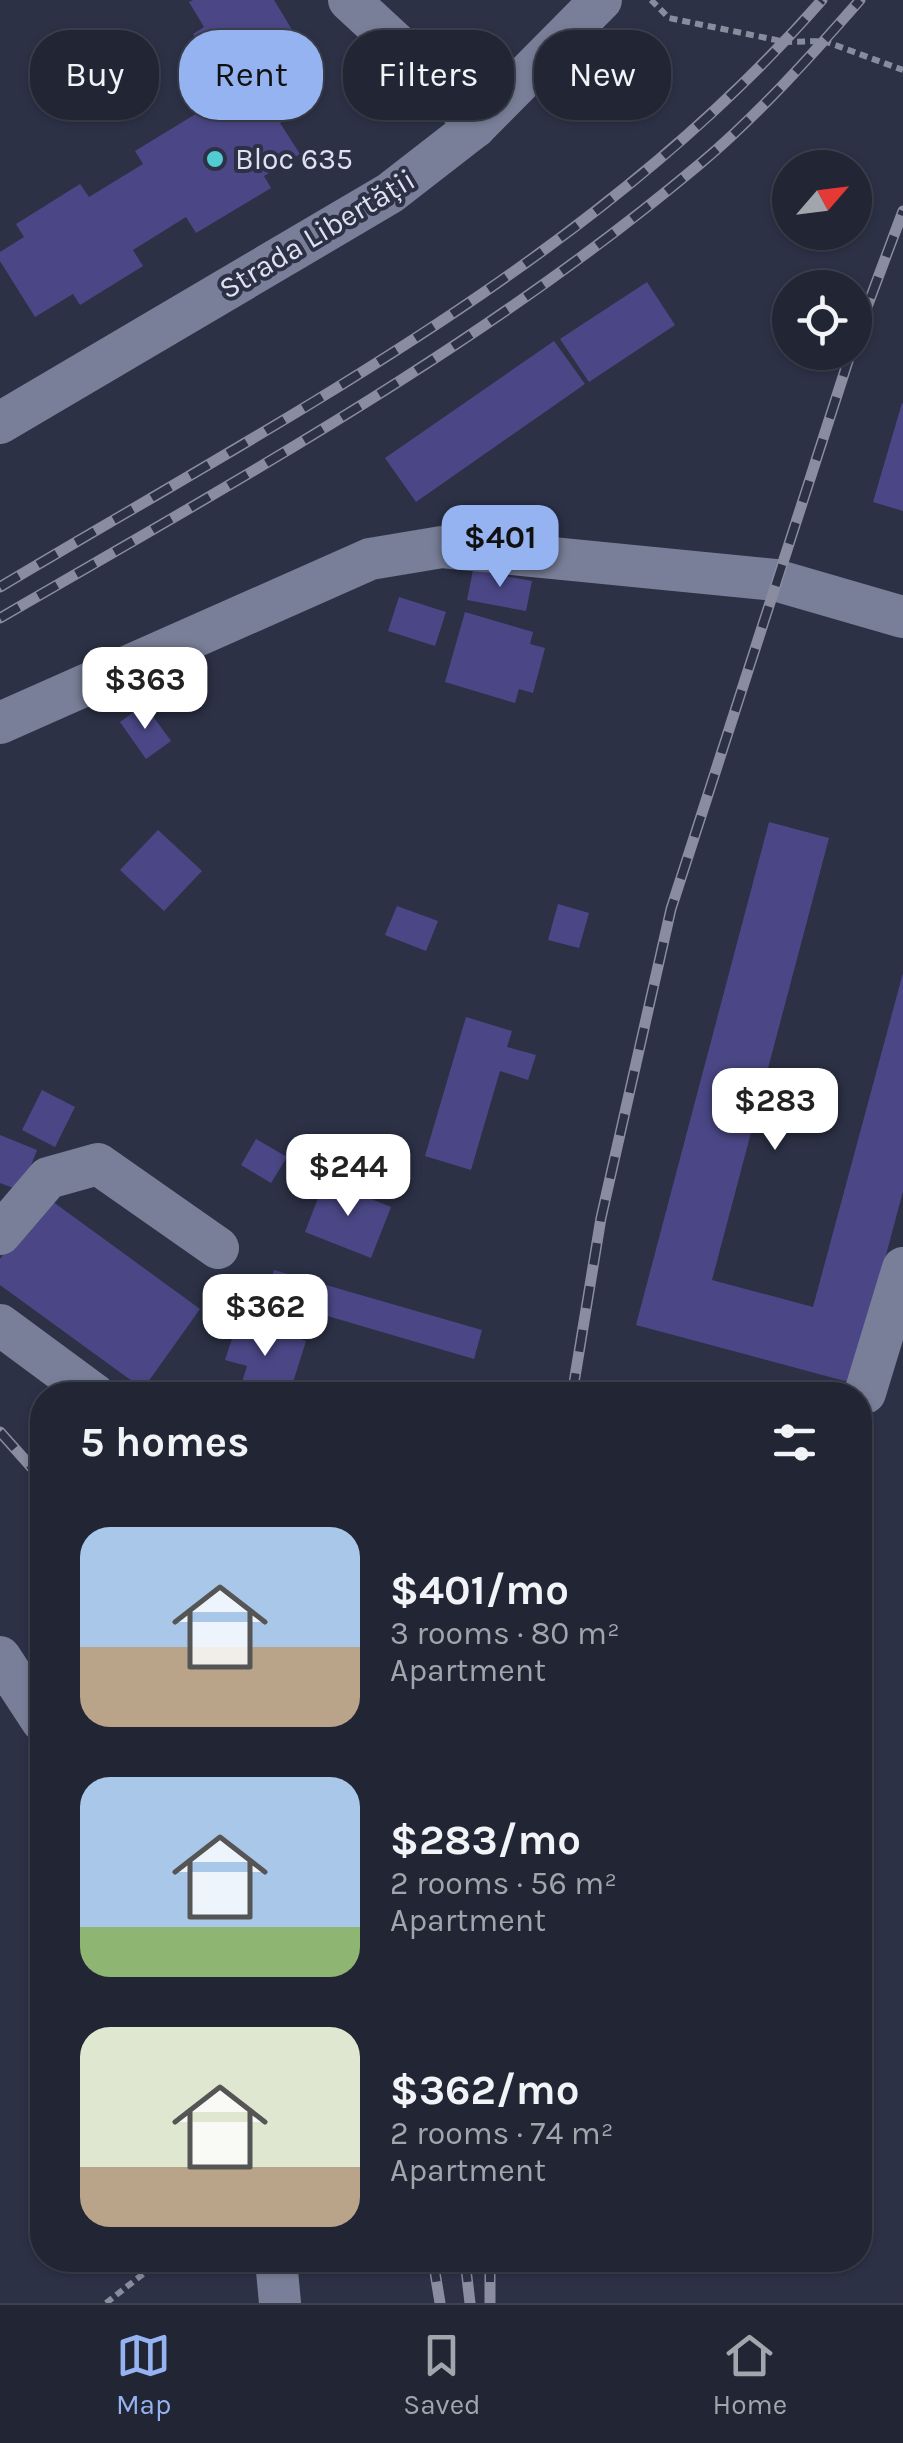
<!DOCTYPE html>
<html lang="en">
<head>
<meta charset="utf-8">
<style>
  :root { --surface:#212534; --page:#2d3140; --text:#f1f3f6; --muted:#a2a5ac; --line:#3e424f; --accent:#95b2f1 }
  body { margin:0; font-family:Karla,sans-serif; background:var(--page); color:var(--text); height:100vh; display:flex; flex-direction:column; font-size:38px; white-space:nowrap }
  * { box-sizing:border-box; margin:0 }
  p { font-size:32px; color:var(--muted) }
  .icon { flex:none; width:55px; height:55px; fill:none; stroke:currentColor; stroke-width:2; stroke-linecap:round; stroke-linejoin:round }
  .map { position:relative; flex:1; overflow:hidden }
  .drawer { position:absolute; left:30px; top:1382px; width:842px; height:890px; display:flex; flex-direction:column; background:var(--surface); border-radius:40px; box-shadow:0 2px 8px #0004,0 0 0 2px var(--line) }
  .drawer>* { flex:none }
  .guide { position:absolute; left:30px; top:30px; width:845px; height:90px; display:flex; gap:20px }
  .needle { width:65px; rotate:62deg }
  .buttons { position:absolute; left:772px; top:150px; display:grid; gap:20px }
  .buttons a { display:grid; place-items:center; width:100px; height:100px; border-radius:50%; background:var(--surface); box-shadow:0 2px 8px #0004,0 0 0 2px var(--line); font-size:50px }
  .price { position:absolute; translate:-50% -85px; padding:0 22px; border-radius:20px; background:#fff; color:#222; font-size:32px; line-height:65px; filter:drop-shadow(0 2px 5px #0008) }
  .price::after { content:''; position:absolute; left:50%; top:60px; width:30px; height:22px; margin-left:-15px; background:inherit; clip-path:polygon(0 0,100% 0,50% 100%) }
  .price.selected { background:var(--accent); color:#111 }
  ul { padding:0; list-style:none }
  li { display:flex; align-items:center; gap:30px; height:250px; padding:0 50px }
  li span { display:grid; place-items:center; flex:none; width:280px; height:200px; border-radius:30px; color:#555 }
  li>.icon { margin-inline-start:auto }
  span .icon { width:120px; height:120px; fill:#fffc; stroke-width:1 }
  li b { font-size:42px }
  h2 { display:flex; justify-content:space-between; align-items:center; height:120px; padding:0 50px; font-size:42px }
  .tag { padding:0 35px; border-radius:40px; background:var(--surface); box-shadow:0 2px 8px #0004,0 0 0 2px var(--line); font-size:35px; line-height:90px }
  .tag.selected { background:var(--accent); color:#111 }
  .tab-bar { display:flex; justify-content:space-around; align-items:center; height:140px; border-top:2px solid var(--line); background:var(--surface); font-size:28px; color:var(--muted) }
  .tab-bar a { display:grid; justify-items:center; gap:5px }
  .tab-bar .selected { color:var(--accent) }
  .map>svg:first-child { display:block }
</style>
</head>
<body>
<div class="map">
<svg width="903" height="2303" viewBox="0 0 903 2303">
  <rect width="100%" height="100%" fill="#2c3146"/>
  <!-- building -->
  <g fill="#4b4786">
    <path d="M 193,0 L 274,0 L 317,71 L 283,92 L 296,114 L 280,123 L 300,154 L 264,176 L 271,188 L 196,233 L 186,217 L 133,250 L 143,266 L 80,305 L 73,294 L 35,317 L 0,261 L 0,252 L 24,237 L 16,224 L 80,184 L 89,197 L 143,164 L 135,151 L 217,101 L 222,110 L 234,103 L 193,34 L 204,27 L 189,2 Z"/>
    <path d="M 647,282 L 675,325 L 589,382 L 560,339 Z"/>
    <path d="M 554,341 L 585,384 L 416,502 L 385,458 Z"/>
    <path d="M 902,403 L 903,404 L 903,511 L 873,502 Z"/>
    <path d="M 473,570 L 532,581 L 526,611 L 467,600 Z"/>
    <path d="M 399,597 L 446,612 L 435,646 L 388,631 Z"/>
    <path d="M 465,612 L 533,632 L 530,644 L 545,648 L 533,693 L 519,689 L 515,703 L 445,682 Z"/>
    <path d="M 144,704 L 171,741 L 146,759 L 120,722 Z"/>
    <path d="M 769,822 L 829,838 L 712,1280 L 813,1307 L 903,973 L 903,1191 L 852,1383 L 636,1325 Z"/>
    <path d="M 158,830 L 202,871 L 164,911 L 120,870 Z"/>
    <path d="M 558,904 L 589,913 L 579,948 L 548,940 Z"/>
    <path d="M 397,906 L 438,921 L 426,951 L 385,935 Z"/>
    <path d="M 466,1017 L 512,1031 L 507,1047 L 536,1055 L 528,1080 L 500,1071 L 471,1170 L 425,1156 Z"/>
    <path d="M 42,1090 L 75,1107 L 55,1147 L 22,1130 Z"/>
    <path d="M 0,1135 L 37,1150 L 21,1191 L 0,1183 Z"/>
    <path d="M 256,1139 L 287,1157 L 271,1183 L 241,1165 Z"/>
    <path d="M 325,1180 L 391,1207 L 371,1258 L 305,1232 Z"/>
    <path d="M 45,1196 L 200,1309 L 143,1389 L 0,1285 L 0,1259 Z"/>
    <path d="M 274,1270 L 482,1330 L 474,1359 L 314,1312 L 310,1326 L 262,1312 Z"/>
    <path d="M 238,1320 L 306,1341 L 289,1395 L 238,1395 L 247,1366 L 225,1360 Z"/>
  </g>
  <g fill="none" stroke-linecap="round" stroke-linejoin="round">
    <!-- path -->
    <g stroke="#888d9e" stroke-width="6" stroke-dasharray="8 5" stroke-linecap="butt">
      <path d="M 651,0 L 669,18 L 786,42 L 824,41 L 903,70"/>
      <path d="M 106,2303 L 161,2260"/>
    </g>
    <!-- minor -->
    <g stroke="#797f98" stroke-width="42">
      <path d="M 349,0 L 443,87 L 475,127"/>
      <path d="M 0,423 L 390,193 L 475,127 L 601,0"/>
      <path d="M 0,723 L 370,559 L 442,547 L 775,580 L 903,617"/>
      <path d="M 0,1234 L 48,1178 L 98,1164 L 218,1248"/>
      <path d="M 0,1325 L 95,1395"/>
      <path d="M 865,1393 L 903,1268"/>
      <path d="M 0,1657 L 42,1721"/>
      <path d="M 276,2260 L 280,2303"/>
    </g>
    <!-- rail casing -->
    <g stroke="#898d9f" stroke-width="11">
      <g id="rail">
        <path d="M 855,339 L 903,211"/>
        <path d="M 0,587 C 288,415 599,256 822,0"/>
        <path d="M 0,618 C 241,478 487,343 701,163 C 758,115 811,56 860,0"/>
        <path d="M 572,1395 L 601,1218 L 671,909 L 851,352"/>
        <path d="M 0,1432 L 42,1479"/>
        <path d="M 433,2260 L 440,2303"/>
        <path d="M 465,2260 L 470,2303"/>
        <path d="M 490,2260 L 490,2303"/>
      </g>
    </g>
    <!-- rail -->
    <use href="#rail" stroke="#2c3146" stroke-width="8" stroke-dasharray="22" stroke-linecap="butt"/>
  </g>
  <!-- markers -->
  <circle fill="#51ccd2" stroke="#2c3146" stroke-width="4" cx="215" cy="159" r="10"/>
  <g text-anchor="middle" dominant-baseline="central" stroke-width="8" stroke-linejoin="round" paint-order="stroke">
    <!-- poi labels -->
    <g font-size="30" fill="#dee2f0" stroke="#2c3146" text-anchor="start">
      <text x="235" y="159">Bloc 635</text>
    </g>
    <!-- street labels -->
    <g font-size="30" fill="#dee2f0" stroke="#2c3146">
      <text transform="translate(317 234) rotate(-31)">Strada Libertății</text>
    </g>
  </g>
</svg>
<div class="buttons">
<a><svg class="needle" viewBox="-14 -14 28 28"><path d="M0-13l5 13h-10z" fill="#e53935"/><path d="M0 13l5-13h-10z" fill="#a2a5ac"/></svg></a>
<a><svg class="icon" aria-label="locate" viewBox="0 0 24 24"><circle cx="12" cy="12" r="6"/><path d="M12 2v4M12 18v4M2 12h4M18 12h4"/></svg></a>
</div>
<b class="price selected" style="left:500px;top:590px">$401</b>
<b class="price" style="left:145px;top:732px">$363</b>
<b class="price" style="left:775px;top:1153px">$283</b>
<b class="price" style="left:348px;top:1219px">$244</b>
<b class="price" style="left:265px;top:1359px">$362</b>
<div class="guide">
<a class="tag">Buy</a>
<a class="tag selected">Rent</a>
<a class="tag">Filters</a>
<a class="tag">New</a>
</div>
<section class="drawer">
<h2>5 homes<svg class="icon" aria-label="filters" viewBox="0 0 24 24"><path d="M4 7h16M4 17h16"/><circle cx="9" cy="7" r="2"/><circle cx="15" cy="17" r="2"/></svg></h2>
<ul>
<li><span style="background:linear-gradient(#a9c7e8 60%,#b9a48a 0)"><svg class="icon" aria-label="home" viewBox="0 0 24 24"><path d="M3 11l9-7 9 7M6 9v11h12V9"/></svg></span><div><b>$401/mo</b><p>3 rooms · 80 m²</p><p>Apartment</p></div></li>
<li><span style="background:linear-gradient(#a9c7e8 75%,#8fb573 0)"><svg class="icon" aria-label="home" viewBox="0 0 24 24"><path d="M3 11l9-7 9 7M6 9v11h12V9"/></svg></span><div><b>$283/mo</b><p>2 rooms · 56 m²</p><p>Apartment</p></div></li>
<li><span style="background:linear-gradient(#dfe7d0 70%,#b9a48a 0)"><svg class="icon" aria-label="home" viewBox="0 0 24 24"><path d="M3 11l9-7 9 7M6 9v11h12V9"/></svg></span><div><b>$362/mo</b><p>2 rooms · 74 m²</p><p>Apartment</p></div></li>
</ul>
</section>
</div>
<nav class="tab-bar">
<a class="selected"><svg class="icon" aria-label="map" viewBox="0 0 24 24"><path d="M3 6l6-2 6 2 6-2v14l-6 2-6-2-6 2zM9 4v14M15 6v14"/></svg>Map</a>
<a><svg class="icon" aria-label="saved" viewBox="0 0 24 24"><path d="M7 4h10v16l-5-4-5 4z"/></svg>Saved</a>
<a><svg class="icon" aria-label="home" viewBox="0 0 24 24"><path d="M3 11l9-7 9 7M6 9v11h12V9"/></svg>Home</a>
</nav>
</body>
</html>
